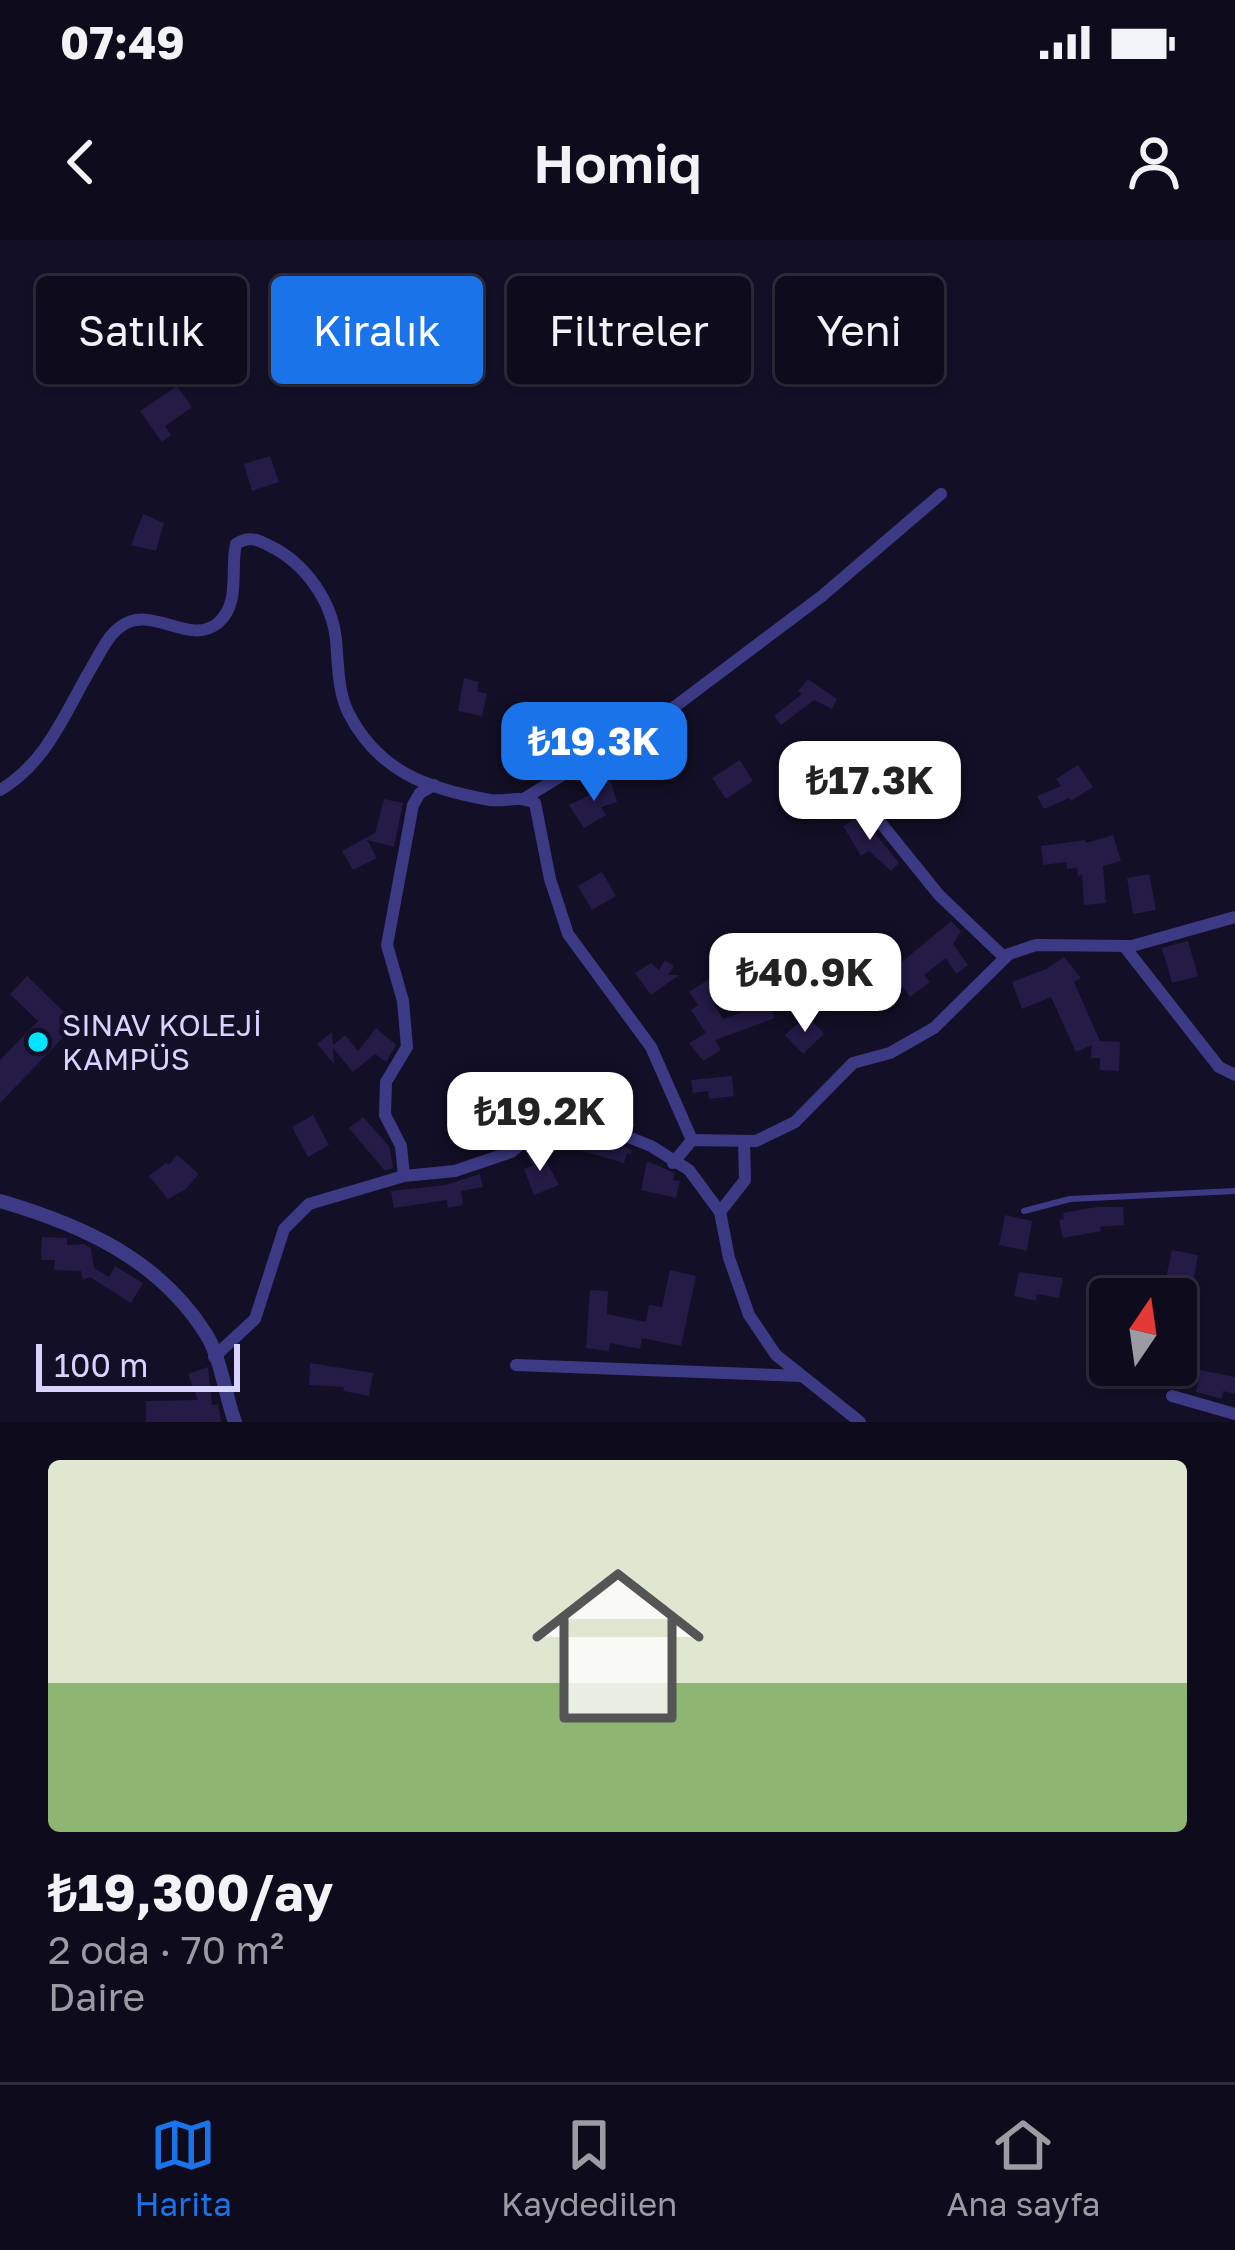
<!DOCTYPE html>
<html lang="tr">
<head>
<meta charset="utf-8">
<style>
  :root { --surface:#0e0b1c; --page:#1c1929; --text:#f1f3f6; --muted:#9b9ba3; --line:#2e2b3b; --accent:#1a73e8 }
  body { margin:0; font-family:"Golos Text",sans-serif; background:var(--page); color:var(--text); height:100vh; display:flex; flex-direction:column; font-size:45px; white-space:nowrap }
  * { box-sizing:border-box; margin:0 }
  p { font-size:39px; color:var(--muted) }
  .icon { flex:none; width:66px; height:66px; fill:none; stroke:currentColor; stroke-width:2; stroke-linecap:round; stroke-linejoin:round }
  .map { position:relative; height:1182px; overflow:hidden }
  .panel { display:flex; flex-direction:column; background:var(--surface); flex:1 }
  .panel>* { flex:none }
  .top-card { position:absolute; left:36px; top:36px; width:1164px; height:108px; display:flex; gap:24px }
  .needle { width:78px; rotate:13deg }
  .tools { position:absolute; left:1089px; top:1038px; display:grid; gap:24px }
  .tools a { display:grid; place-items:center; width:108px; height:108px; border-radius:12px; background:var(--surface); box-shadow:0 3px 9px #0004,0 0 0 3px var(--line); font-size:60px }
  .scale { position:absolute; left:36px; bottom:30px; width:204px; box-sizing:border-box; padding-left:12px; border:6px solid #d9d4ff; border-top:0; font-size:33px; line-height:42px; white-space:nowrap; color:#d9d4ff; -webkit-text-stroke:9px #130f26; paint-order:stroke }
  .price { position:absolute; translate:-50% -102px; padding:0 27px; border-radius:24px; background:#fff; color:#222; font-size:39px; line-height:78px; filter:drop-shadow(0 3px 6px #0008) }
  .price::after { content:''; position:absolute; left:50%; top:72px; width:36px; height:27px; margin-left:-18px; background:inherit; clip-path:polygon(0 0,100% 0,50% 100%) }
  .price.active { background:var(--accent); color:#fff }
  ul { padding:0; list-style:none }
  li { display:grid; align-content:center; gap:24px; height:636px; padding:0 48px }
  li span { display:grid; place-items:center; height:372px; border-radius:12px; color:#555 }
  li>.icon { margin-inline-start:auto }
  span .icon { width:216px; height:216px; fill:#fffc; stroke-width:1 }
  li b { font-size:51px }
  .chip { padding:0 42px; border-radius:12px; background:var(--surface); box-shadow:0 3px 9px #0004,0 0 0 3px var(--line); font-size:42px; line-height:108px }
  .chip.active { background:var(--accent); color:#fff }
  .status { display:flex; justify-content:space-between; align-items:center; height:84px; padding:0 60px; background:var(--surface); direction:ltr }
  .status svg { height:33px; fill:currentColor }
  header { display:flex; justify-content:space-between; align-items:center; height:156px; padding:0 48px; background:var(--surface); font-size:54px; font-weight:600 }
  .menu { display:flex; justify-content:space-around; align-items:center; height:168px; border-top:3px solid var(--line); background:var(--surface); font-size:33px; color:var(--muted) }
  .menu a { display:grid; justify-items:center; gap:6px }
  .menu .active { color:var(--accent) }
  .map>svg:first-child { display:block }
</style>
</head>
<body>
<div class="status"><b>07:49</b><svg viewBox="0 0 49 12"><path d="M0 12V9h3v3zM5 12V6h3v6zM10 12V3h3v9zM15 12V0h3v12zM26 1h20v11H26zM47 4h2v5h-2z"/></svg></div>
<header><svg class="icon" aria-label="back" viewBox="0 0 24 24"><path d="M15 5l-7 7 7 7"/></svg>Homiq<svg class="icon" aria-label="person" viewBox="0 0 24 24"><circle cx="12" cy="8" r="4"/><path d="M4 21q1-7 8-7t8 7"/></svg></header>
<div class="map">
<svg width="1235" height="1182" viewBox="0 0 1235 1182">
  <rect width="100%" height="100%" fill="#130f26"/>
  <!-- building -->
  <g fill="#241b47">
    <path d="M 177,146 L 192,167 L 165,186 L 171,195 L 162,202 L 140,171 Z"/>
    <path d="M 270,216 L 279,242 L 252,251 L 244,224 Z"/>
    <path d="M 143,274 L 164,283 L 156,311 L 131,305 Z"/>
    <path d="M 464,438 L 479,442 L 477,451 L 487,454 L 482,476 L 458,471 Z"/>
    <path d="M 808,439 L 837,459 L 832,469 L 814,460 L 781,485 L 774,476 L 802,454 L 798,451 Z"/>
    <path d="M 740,520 L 753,541 L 726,559 L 712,538 Z"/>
    <path d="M 1078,525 L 1093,547 L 1071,561 L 1069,558 L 1044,569 L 1037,556 L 1061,546 L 1056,539 Z"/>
    <path d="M 610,539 L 617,562 L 601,567 L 606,575 L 584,588 L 569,565 L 600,550 L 597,543 Z"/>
    <path d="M 384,559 L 403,563 L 394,607 L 367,600 L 377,618 L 353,630 L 342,611 L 375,593 Z"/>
    <path d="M 857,578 L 861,585 L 866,582 L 899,623 L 891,631 L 869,611 L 861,616 L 843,586 Z"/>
    <path d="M 1113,595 L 1121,621 L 1103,626 L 1106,663 L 1084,665 L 1082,635 L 1078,636 L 1077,628 L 1067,629 L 1067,622 L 1043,625 L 1041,606 L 1085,600 L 1086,603 Z"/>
    <path d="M 602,632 L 616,656 L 592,670 L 578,646 Z"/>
    <path d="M 1149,634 L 1156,670 L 1133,674 L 1127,638 Z"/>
    <path d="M 951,681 L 961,691 L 953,704 L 968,725 L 956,734 L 946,718 L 924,735 L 930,742 L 910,757 L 891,731 Z"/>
    <path d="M 1188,701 L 1198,736 L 1172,743 L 1162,708 Z"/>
    <path d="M 1064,717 L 1081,738 L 1074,742 L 1100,801 L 1120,802 L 1119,831 L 1100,830 L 1100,818 L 1091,818 L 1092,805 L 1076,812 L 1051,757 L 1022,769 L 1012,742 L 1046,729 Z"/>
    <path d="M 665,720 L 674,726 L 668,735 L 679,735 L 651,755 L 635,733 L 651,723 L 659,730 Z"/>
    <path d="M 27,736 L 76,784 L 0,863 L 0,820 L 38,781 L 10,754 Z"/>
    <path d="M 712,737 L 725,756 L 714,764 L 723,779 L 742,772 L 730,745 L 740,740 L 753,769 L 769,763 L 775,778 L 715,800 L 721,810 L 703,821 L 689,803 L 706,793 L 691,770 L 698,765 L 689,752 Z"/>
    <path d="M 807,775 L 824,794 L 803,814 L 785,795 Z"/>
    <path d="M 376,788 L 396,805 L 386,822 L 375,814 L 353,832 L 333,808 L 334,824 L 317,804 L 332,792 L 333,805 L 345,795 L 358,811 Z"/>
    <path d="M 732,836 L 734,856 L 709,859 L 708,851 L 693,853 L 691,840 Z"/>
    <path d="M 313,875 L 329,905 L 308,917 L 292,887 Z"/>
    <path d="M 363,877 L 389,906 L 393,928 L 385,931 L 349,888 Z"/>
    <path d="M 580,889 L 632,910 L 631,914 L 627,913 L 624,923 L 575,909 Z"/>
    <path d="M 540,910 L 559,945 L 534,955 L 524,929 L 532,926 L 527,915 Z"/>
    <path d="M 177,915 L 199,934 L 185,950 L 168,959 L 149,936 L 166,923 L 169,925 Z"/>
    <path d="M 647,921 L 675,933 L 673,940 L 680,941 L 676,958 L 641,950 Z"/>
    <path d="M 480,934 L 483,947 L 461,951 L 463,965 L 448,968 L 447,960 L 394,968 L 391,951 L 445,945 Z"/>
    <path d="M 1096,967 L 1123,967 L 1124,985 L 1100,987 L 1101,991 L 1063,998 L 1059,980 L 1064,979 L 1063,973 Z"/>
    <path d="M 1005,975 L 1032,981 L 1027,1011 L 999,1005 Z"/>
    <path d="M 42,997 L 67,998 L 67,1005 L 84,1004 L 91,1008 L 94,1028 L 109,1037 L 115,1026 L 143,1043 L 131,1063 L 90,1037 L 83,1040 L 81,1031 L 54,1030 L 55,1020 L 41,1020 Z"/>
    <path d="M 1172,1010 L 1198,1015 L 1193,1043 L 1166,1038 Z"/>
    <path d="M 670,1030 L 696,1036 L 681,1106 L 642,1098 L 640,1109 L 610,1103 L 609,1111 L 586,1108 L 590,1050 L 608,1051 L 607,1074 L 646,1082 L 649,1065 L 662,1067 Z"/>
    <path d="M 1019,1032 L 1063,1038 L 1059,1058 L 1037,1054 L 1036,1061 L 1014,1056 Z"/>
    <path d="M 310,1123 L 373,1133 L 369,1156 L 343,1151 L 344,1147 L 309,1145 Z"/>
    <path d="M 208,1127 L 212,1165 L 218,1164 L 221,1182 L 146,1182 L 146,1161 L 198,1160 L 188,1134 Z"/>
    <path d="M 1200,1130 L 1235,1137 L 1235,1154 L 1223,1151 L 1222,1159 L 1196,1152 Z"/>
  </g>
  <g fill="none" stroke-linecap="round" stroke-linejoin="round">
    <!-- service -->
    <path stroke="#3d3a85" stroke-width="6" d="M 1024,971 L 1070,959 L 1235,951"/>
    <!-- minor -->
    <g stroke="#3d3a85" stroke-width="12">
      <path d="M 0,550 C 48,522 66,470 93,425 C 101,411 108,396 120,387 C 151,363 189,407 218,383 C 241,363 230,330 236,304 C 248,296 257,299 270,306 C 305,323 332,361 336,400 C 338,423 338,452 348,472 C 378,532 428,549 490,560 C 506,562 520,555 535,563 L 550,639 L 568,694 L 651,807 L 692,900"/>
      <path d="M 855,551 L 939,655 L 1005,718"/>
      <path d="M 525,558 L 677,465 L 822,356 L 941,254"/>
      <path d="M 1124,706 L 1219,827 L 1235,835"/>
      <path d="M 673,923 L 692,900 L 756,901 L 795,882 L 853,823 L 890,813 L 934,788 L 1009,714 L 1036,705 L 1132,706 L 1235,677"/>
      <path d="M 404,936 L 401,906 L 385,875 L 386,842 L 407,807 L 403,761 L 387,705 L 413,565 L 420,553 L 434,545"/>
      <path d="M 720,972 L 745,940 L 744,901"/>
      <path d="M 214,1117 L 255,1079 L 284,989 L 309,964 L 404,936 L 455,931 L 511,912 L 554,877 L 575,876 L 651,906 L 689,930 L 720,972 L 729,1018 L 749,1075 L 776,1115 L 860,1182"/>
      <path d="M 516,1125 L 802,1136"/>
      <path d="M 1172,1156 L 1235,1174"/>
    </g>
    <!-- tertiary -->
    <path stroke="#3d3a85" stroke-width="14" d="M 0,961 C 82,985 159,1019 206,1094 C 221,1118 225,1155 235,1182"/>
  </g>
  <!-- markers -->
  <circle fill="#00e5ff" stroke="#130f26" stroke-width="4.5" cx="38" cy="802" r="12"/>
  <g text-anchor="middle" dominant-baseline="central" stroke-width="10" stroke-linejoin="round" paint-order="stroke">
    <!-- poi labels -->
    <g font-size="30" fill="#d9d4ff" stroke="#130f26" text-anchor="start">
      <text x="62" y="785">SINAV KOLEJİ<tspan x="62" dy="34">KAMPÜS</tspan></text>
    </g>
  </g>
</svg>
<div class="tools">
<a><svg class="needle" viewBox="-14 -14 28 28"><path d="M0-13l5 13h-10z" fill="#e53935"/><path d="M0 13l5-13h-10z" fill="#9b9ba3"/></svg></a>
</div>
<div class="scale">100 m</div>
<b class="price active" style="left:594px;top:564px">₺19.3K</b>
<b class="price" style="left:870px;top:603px">₺17.3K</b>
<b class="price" style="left:805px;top:795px">₺40.9K</b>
<b class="price" style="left:540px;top:934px">₺19.2K</b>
<div class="top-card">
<a class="chip">Satılık</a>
<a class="chip active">Kiralık</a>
<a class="chip">Filtreler</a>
<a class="chip">Yeni</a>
</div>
</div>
<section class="panel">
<ul>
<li><span style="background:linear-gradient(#dfe7d0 60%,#8fb573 0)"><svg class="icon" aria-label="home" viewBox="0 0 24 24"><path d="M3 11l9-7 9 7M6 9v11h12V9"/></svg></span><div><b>₺19,300/ay</b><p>2 oda · 70 m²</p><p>Daire</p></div></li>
</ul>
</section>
<nav class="menu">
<a class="active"><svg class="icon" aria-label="map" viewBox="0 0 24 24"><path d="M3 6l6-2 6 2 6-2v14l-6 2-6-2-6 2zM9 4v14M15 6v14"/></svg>Harita</a>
<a><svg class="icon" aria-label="saved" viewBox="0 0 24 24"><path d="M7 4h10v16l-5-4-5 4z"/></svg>Kaydedilen</a>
<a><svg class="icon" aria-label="home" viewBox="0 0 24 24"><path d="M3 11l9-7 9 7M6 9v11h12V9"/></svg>Ana sayfa</a>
</nav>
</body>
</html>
